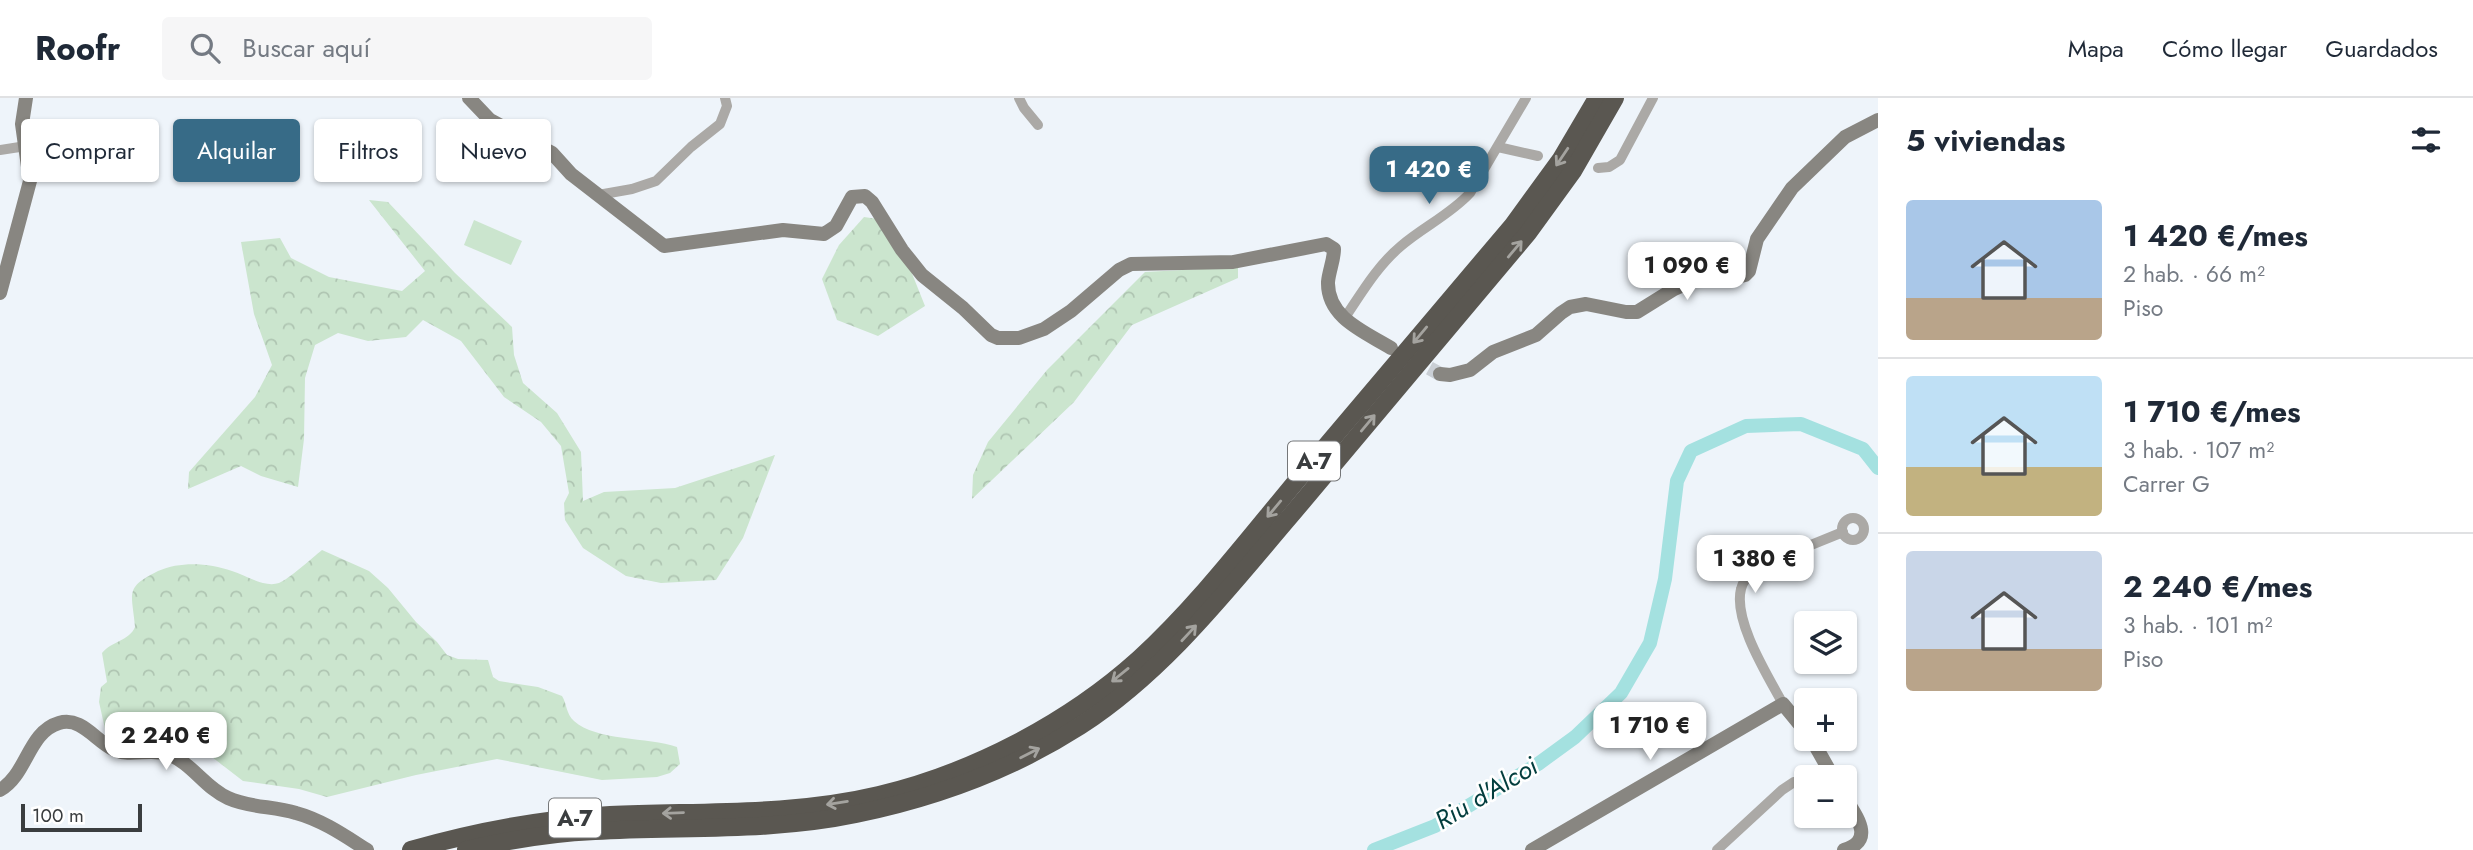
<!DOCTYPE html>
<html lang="es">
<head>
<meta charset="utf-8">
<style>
  :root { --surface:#fff; --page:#f6f6f7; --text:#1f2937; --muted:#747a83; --line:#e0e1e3; --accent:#376b87 }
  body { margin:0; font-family:Jost,sans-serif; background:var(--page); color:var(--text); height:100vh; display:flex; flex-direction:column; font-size:26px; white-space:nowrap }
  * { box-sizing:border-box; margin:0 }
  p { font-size:23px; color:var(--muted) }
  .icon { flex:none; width:38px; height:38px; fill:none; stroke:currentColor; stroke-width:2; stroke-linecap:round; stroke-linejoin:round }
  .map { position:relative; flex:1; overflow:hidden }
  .drawer { display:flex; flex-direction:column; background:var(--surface); width:595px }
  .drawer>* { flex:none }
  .guide { position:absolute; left:21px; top:21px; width:665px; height:63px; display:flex; gap:14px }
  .controls { position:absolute; left:1794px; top:513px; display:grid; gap:14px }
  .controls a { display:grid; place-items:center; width:63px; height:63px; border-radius:7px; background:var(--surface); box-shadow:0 2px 5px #0004; font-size:35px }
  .scale { position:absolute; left:21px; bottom:18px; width:121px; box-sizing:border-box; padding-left:7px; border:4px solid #3a3d3f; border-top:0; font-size:19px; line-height:24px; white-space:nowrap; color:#3a3d3f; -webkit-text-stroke:5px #fff; paint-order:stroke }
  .price { position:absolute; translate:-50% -60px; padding:0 16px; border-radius:14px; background:#fff; color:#222; font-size:23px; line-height:46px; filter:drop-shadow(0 2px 4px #0008) }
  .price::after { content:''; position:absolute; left:50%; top:42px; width:21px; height:16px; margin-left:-10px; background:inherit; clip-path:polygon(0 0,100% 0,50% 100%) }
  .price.selected { background:var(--accent); color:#fff }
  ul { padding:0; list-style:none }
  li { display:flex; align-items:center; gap:21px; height:175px; padding:0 28px }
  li+li { border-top:2px solid var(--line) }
  li span { display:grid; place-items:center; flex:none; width:196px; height:140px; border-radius:7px; color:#555 }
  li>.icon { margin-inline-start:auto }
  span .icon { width:84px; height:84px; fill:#fffc; stroke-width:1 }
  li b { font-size:30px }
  h2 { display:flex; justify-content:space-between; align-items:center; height:84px; padding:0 28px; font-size:30px }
  .chip { padding:0 24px; border-radius:7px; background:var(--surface); box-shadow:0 2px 5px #0004; font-size:24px; line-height:63px }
  .chip.selected { background:var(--accent); color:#fff }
  header { display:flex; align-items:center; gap:42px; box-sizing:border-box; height:98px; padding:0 35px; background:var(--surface); border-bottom:2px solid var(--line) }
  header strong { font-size:33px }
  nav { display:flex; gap:38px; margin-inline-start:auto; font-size:24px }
  .search { width:490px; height:63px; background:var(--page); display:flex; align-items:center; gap:18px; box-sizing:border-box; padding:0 24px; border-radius:7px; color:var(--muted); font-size:26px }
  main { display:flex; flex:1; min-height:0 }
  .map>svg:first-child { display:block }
</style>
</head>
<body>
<header>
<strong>Roofr</strong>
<div class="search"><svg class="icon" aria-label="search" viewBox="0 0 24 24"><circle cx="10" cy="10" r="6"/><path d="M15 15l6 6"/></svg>Buscar aquí</div>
<nav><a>Mapa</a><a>Cómo llegar</a><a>Guardados</a></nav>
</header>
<main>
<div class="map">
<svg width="1878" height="752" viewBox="0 0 1878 752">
  <defs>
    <pattern id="forest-crowns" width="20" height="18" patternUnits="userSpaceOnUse" patternTransform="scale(1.75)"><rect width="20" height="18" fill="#cbe5ce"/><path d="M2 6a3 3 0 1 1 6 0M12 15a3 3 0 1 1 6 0" fill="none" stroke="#afc5b2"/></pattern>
  </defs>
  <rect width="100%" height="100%" fill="#eef4fa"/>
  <!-- forest -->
  <g fill="url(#forest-crowns)">
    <path d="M 369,102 L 388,104 L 455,175 L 512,229 L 514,257 L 523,285 L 557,315 L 581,354 L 583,403 L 604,394 L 675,390 L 775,357 L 743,440 L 716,482 L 661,485 L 626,478 L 583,450 L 565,422 L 564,405 L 569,395 L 561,348 L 541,324 L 504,299 L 461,243 L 423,222 L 406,239 L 368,243 L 338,235 L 315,247 L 305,280 L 304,341 L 298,389 L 261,378 L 241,368 L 188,391 L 189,374 L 255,299 L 272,267 L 254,216 L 241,144 L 280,140 L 291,160 L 329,179 L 402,193 L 425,173 Z"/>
    <path d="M 864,119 L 891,123 L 925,208 L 878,238 L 837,222 L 822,181 L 839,147 Z"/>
    <path d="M 1238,169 L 1238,180 L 1132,227 L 1074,304 L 972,401 L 973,377 L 988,344 L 1047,272 L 1145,174 Z"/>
    <path d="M 322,452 L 369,473 L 388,490 L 416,524 L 437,544 L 447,557 L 458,561 L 488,562 L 493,579 L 499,583 L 538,589 L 562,598 C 567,606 566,616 574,623 C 596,643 648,639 677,649 L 680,666 L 670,675 L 657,679 L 602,682 L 497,661 L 416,677 L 327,699 L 299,691 L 243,683 L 199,649 L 178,642 L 125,646 L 114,645 L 107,640 L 99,604 L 101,589 L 107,584 L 102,555 C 112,543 129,543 135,529 C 132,494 124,490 158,473 C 181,463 209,465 232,473 C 246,477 264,490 279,485 C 289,481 312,460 322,452 Z"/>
  </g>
  <!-- pitch -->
  <path fill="#cbe5ce" d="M 474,122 L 522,143 L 511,167 L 464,147 Z"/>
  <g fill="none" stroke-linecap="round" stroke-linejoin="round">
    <!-- river -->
    <path stroke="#a4e1e0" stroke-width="14" d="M 1374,752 L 1435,728 L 1538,666 L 1575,639 L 1621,595 L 1650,545 L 1665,481 L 1677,383 L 1691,353 L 1746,328 L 1801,326 L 1863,351 L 1878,370"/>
    <!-- secondary-tunnel -->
    <path stroke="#cacfd5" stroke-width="14" stroke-dasharray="14 7" stroke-linecap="butt" d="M 1411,260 L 1440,276"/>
    <!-- street -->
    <g stroke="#aba9a6" stroke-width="10">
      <path d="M 1019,0 L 1024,10 L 1038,27"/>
      <path d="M 1498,49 L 1538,58"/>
      <path d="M 0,52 L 26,48"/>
      <path d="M 1598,70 L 1609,69 L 1620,62 L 1653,0"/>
      <path d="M 598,97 L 632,91 L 656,83 L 691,49 L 720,26 L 727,8 L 725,0"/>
      <path d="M 1344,221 C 1361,196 1377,168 1401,148 C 1423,129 1451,116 1470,95 L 1526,0"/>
      <circle cx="1853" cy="431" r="11"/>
      <path d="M 1783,606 C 1768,578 1733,523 1741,491 C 1743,482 1750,476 1757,469 L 1843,434"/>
      <path d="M 1717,752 L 1782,692 L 1794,684 L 1806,683"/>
    </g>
    <!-- secondary -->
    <g stroke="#888681" stroke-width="14">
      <path d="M 469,0 L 490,22 L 552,55 L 571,76 L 664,148 L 783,132 L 824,136 L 836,128 L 852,99 L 865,98 L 872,104 L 902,152 L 922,177 L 963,210 L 991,237 L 998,240 L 1019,240 L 1044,231 L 1071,213 L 1119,172 L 1131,166 L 1233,164 L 1326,146 L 1334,151 C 1334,162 1329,173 1328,184 C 1327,220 1365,234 1391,250"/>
      <path d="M 0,195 L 30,83 L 22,26 L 26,0"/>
      <path d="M 1440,276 L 1450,277 L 1470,272 L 1493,254 L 1536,237 L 1561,215 L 1570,209 L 1586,206 L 1626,214 L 1637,214 L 1674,191 L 1705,177 L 1716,176 L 1737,179 L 1745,177 L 1749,173 L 1757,141 L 1792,90 L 1845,39 L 1878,22"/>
      <path d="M 1811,640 L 1833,679"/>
      <path d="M 0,692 C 27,677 28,634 59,625 C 82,618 96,644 115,652 C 131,659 150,650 168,656 C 192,665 205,690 228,700 C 250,710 274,708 296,715 C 322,722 345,738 367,752"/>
      <path d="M 1532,752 L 1783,606 L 1806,634"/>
      <path d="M 1844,752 C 1876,742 1856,718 1844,698"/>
    </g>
    <!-- highway -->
    <g stroke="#5a5751" stroke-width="18">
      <path d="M 411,752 C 477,733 542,721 610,717 C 700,713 791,718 879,697 C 972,675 1068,625 1139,561 C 1200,505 1251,437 1304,374 C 1374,292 1443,209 1513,127 L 1561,61 L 1597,0"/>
      <path d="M 466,752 C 508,742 552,735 595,733 C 681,728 771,734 856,716 C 934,700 1013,671 1080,628 C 1165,573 1227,492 1292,416 C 1371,322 1449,229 1528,135 L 1573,73 L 1615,0"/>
    </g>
  </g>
  <!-- one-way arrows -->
  <defs><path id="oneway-shaft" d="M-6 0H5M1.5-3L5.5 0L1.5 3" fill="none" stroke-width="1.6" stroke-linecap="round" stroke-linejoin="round" transform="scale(1.75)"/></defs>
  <g stroke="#a4a39f">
    <use href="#oneway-shaft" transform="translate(1562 59) rotate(124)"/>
    <use href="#oneway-shaft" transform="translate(1515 151) rotate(-50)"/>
    <use href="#oneway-shaft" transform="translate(1420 237) rotate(130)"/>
    <use href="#oneway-shaft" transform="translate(1368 325) rotate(-50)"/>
    <use href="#oneway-shaft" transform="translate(1274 411) rotate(130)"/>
    <use href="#oneway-shaft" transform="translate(1189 535) rotate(-47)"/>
    <use href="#oneway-shaft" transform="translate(1120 577) rotate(141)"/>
    <use href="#oneway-shaft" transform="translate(1030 655) rotate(-27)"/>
    <use href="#oneway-shaft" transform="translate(837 705) rotate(171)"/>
    <use href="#oneway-shaft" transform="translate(673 715) rotate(178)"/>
  </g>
  <g text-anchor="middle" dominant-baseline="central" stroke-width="5" stroke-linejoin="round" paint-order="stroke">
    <!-- shield labels -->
    <g fill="#fff" stroke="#757779" stroke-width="2">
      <rect x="1288" y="343.5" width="52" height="39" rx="5"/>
      <rect x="549" y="700.5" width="52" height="39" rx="5"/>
    </g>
    <g font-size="23" font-weight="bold" fill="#3a3d3f">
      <text x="1314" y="363">A-7</text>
      <text x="575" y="720">A-7</text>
    </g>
    <!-- water labels -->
    <g font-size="26" font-style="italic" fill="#023d3d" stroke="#fff">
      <text transform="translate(1486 695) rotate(-31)">Riu d'Alcoi</text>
    </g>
  </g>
</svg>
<div class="controls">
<a><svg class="icon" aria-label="layers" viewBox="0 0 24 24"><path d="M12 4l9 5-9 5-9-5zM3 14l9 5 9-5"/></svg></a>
<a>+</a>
<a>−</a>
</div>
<div class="scale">100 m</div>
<b class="price selected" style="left:1429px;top:108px">1 420 €</b>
<b class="price" style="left:1687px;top:204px">1 090 €</b>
<b class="price" style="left:1755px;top:497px">1 380 €</b>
<b class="price" style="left:1650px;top:664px">1 710 €</b>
<b class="price" style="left:166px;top:674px">2 240 €</b>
<div class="guide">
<a class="chip">Comprar</a>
<a class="chip selected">Alquilar</a>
<a class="chip">Filtros</a>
<a class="chip">Nuevo</a>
</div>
</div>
<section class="drawer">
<h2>5 viviendas<svg class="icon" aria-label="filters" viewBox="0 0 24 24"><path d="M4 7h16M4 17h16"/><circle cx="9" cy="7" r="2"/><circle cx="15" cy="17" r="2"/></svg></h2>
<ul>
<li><span style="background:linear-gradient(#a9c7e8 70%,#b9a48a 0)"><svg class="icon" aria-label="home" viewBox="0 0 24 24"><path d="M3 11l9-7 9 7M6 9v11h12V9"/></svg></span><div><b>1 420 €/mes</b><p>2 hab. · 66 m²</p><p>Piso</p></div></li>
<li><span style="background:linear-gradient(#bfe0f5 65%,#c2b280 0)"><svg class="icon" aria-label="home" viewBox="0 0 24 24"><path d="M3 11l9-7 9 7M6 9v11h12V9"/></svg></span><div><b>1 710 €/mes</b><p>3 hab. · 107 m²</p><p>Carrer G</p></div></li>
<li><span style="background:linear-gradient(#c9d6e8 70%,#b9a48a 0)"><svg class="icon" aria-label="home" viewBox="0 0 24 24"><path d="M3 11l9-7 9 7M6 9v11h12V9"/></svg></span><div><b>2 240 €/mes</b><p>3 hab. · 101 m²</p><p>Piso</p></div></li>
</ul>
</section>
</main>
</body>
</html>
